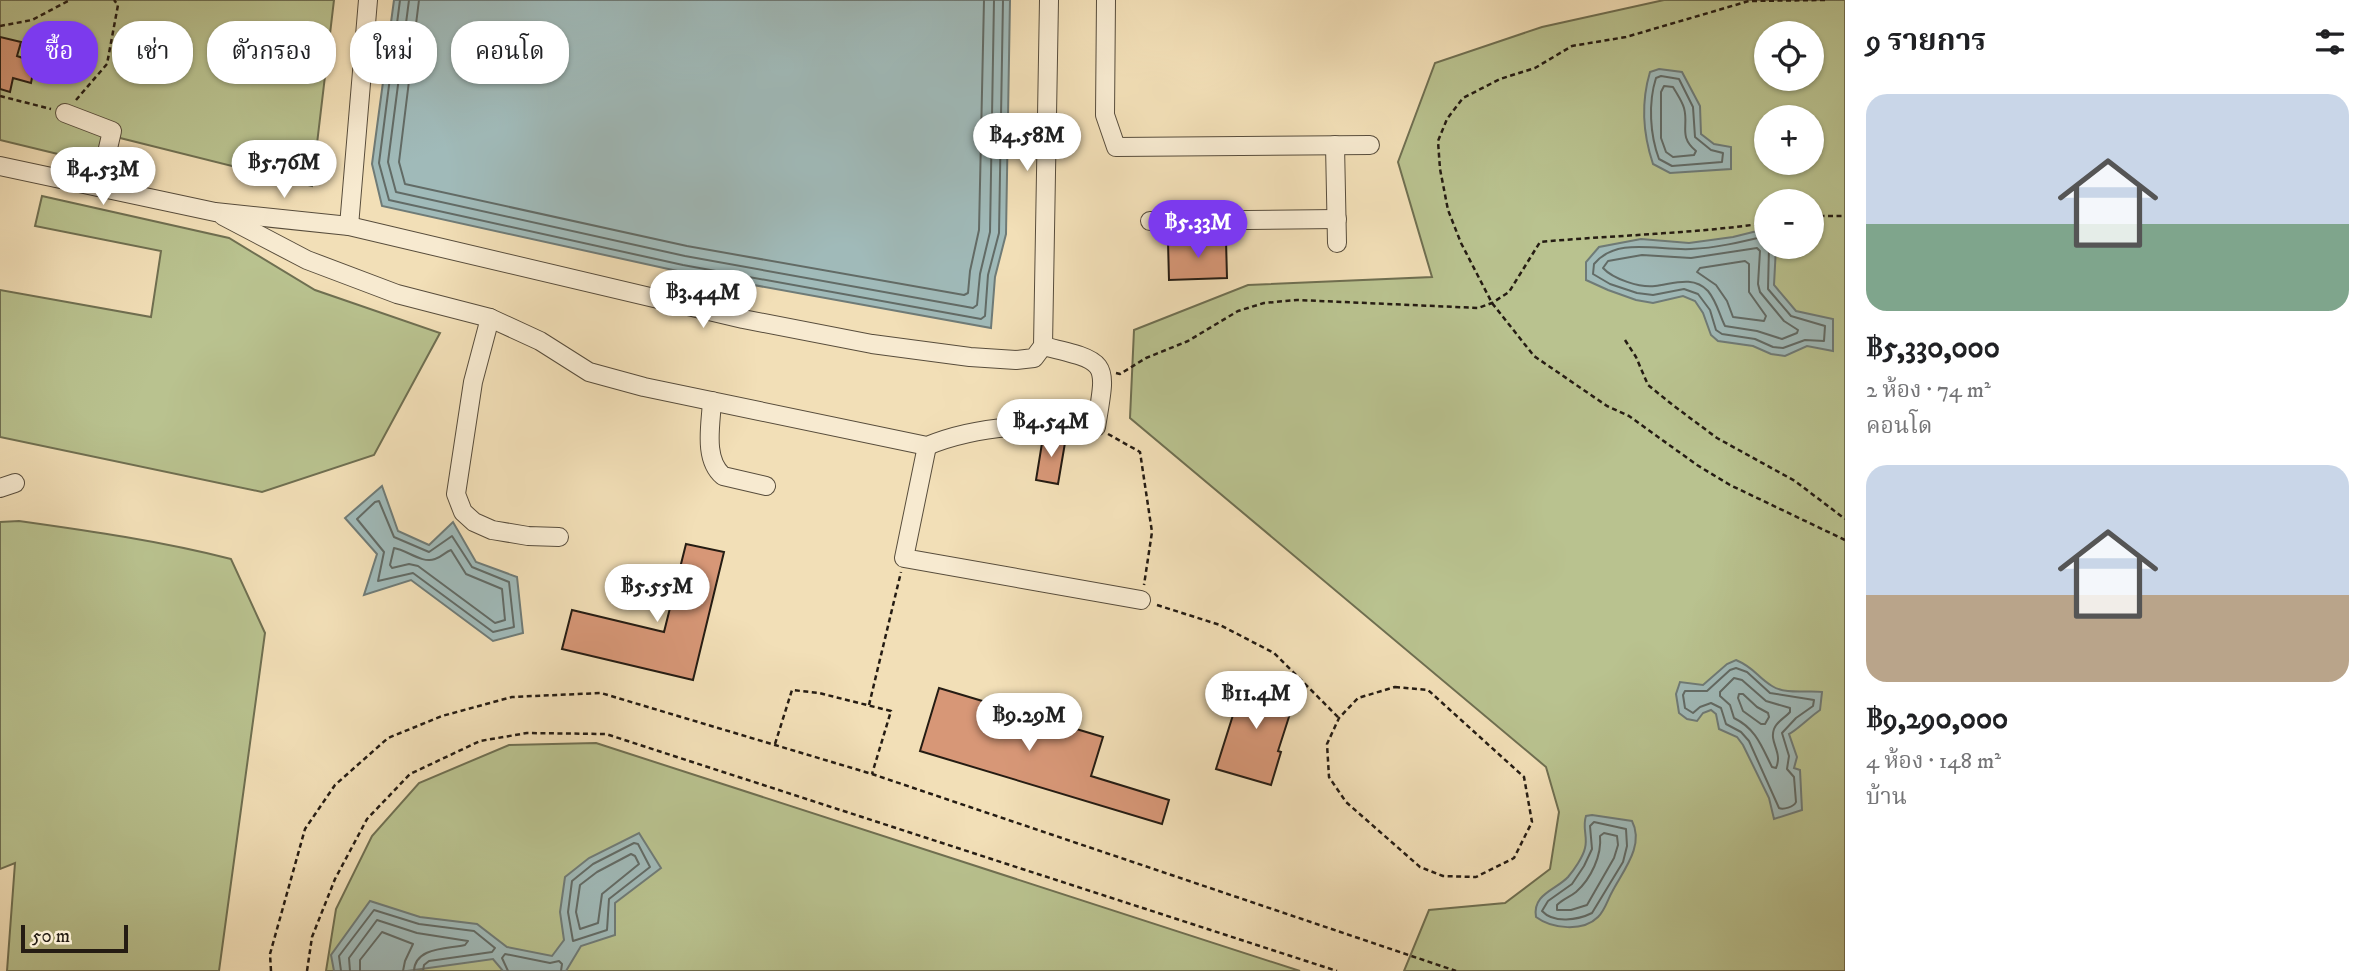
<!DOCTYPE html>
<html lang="th">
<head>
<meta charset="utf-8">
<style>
  :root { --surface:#fff; --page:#f6f6f6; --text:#202124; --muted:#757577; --accent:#7c3aed }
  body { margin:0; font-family:"IM FELL DW Pica","Noto Serif Thai",serif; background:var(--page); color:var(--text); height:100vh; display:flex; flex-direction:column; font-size:26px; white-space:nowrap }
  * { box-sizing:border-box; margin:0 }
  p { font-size:23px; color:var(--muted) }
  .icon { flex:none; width:38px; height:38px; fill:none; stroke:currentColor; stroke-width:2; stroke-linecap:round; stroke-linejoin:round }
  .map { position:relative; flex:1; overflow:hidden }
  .side { display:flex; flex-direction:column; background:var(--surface); width:525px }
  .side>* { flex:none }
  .guide { position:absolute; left:21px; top:21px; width:665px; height:63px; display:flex; gap:14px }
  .controls { position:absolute; left:1754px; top:21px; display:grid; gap:14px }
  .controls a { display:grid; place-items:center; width:70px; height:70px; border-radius:50%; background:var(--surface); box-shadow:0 2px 5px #0004; font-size:35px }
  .scale { position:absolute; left:21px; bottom:18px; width:107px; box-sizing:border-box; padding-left:7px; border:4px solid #251c13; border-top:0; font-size:19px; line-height:24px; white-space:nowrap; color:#251c13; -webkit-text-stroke:5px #f7ead0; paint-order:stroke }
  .price { position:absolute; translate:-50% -60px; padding:0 16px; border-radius:24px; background:#fff; color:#222; font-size:23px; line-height:46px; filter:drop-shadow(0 2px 4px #0008) }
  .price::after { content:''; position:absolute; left:50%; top:42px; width:21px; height:16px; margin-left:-10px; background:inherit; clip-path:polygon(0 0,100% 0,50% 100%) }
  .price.on { background:var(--accent); color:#fff }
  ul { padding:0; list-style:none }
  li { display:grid; align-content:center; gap:14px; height:371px; padding:0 21px }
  li span { display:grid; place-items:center; height:217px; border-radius:21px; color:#555 }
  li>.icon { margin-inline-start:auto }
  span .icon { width:126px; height:126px; fill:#fffc; stroke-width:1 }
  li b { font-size:30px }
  h2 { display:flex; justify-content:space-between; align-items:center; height:84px; padding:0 21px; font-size:30px }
  .tag { padding:0 24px; border-radius:28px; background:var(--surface); box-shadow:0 2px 5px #0004; font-size:24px; line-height:63px }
  .tag.on { background:var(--accent); color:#fff }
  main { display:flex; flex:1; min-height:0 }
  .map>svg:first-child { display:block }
</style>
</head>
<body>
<main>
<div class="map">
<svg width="1845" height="971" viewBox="0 0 1845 971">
  <rect width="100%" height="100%" fill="#f2dfb7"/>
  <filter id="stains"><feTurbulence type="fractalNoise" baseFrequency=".00286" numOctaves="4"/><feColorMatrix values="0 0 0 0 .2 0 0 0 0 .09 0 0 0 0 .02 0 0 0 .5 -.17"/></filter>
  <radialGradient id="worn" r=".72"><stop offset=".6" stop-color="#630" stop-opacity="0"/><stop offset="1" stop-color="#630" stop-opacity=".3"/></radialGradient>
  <!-- green -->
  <g fill="#b9c28f" stroke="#6f6f51" stroke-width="2" fill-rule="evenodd">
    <path d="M 0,0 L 334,0 L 312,186 L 104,134 L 95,163 L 0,140 Z"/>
    <path d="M 1664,0 L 1845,0 L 1845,971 L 1404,971 L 1429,910 L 1505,903 L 1550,869 L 1559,812 L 1546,767 L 1130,418 L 1134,330 L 1248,285 L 1432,277 L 1398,162 L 1435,63 L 1542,27 ZM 1766,33 L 1811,33 L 1811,79 L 1766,79 ZM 1766,117 L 1811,117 L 1811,163 L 1766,163 ZM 1766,201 L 1811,201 L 1811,247 L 1766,247 Z"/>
    <path d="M 42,196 L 229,238 L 315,290 L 440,333 L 374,455 L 262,492 L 0,437 L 0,290 L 151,317 L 161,251 L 35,226 Z"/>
    <path d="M 19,521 C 90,531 161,541 231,559 L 265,633 L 219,971 L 7,971 L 15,863 L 0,869 L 0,522 Z"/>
    <path d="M 596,743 L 1300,971 L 326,971 L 336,909 L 372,836 L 419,783 L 509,745 Z"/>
  </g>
  <!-- water -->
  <g fill="#a0bab9" stroke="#6f7b77" stroke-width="2">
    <path d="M 394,0 L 1010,0 L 1006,234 L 995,277 L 991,328 L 682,272 L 382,206 L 372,164 Z"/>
    <path d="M 1659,69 L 1682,72 L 1700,106 L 1701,134 L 1714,144 L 1731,147 L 1731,169 L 1670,173 L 1653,164 C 1643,134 1641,102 1650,72 Z"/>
    <path d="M 1765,229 L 1766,247 L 1776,247 L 1774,285 L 1796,311 L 1833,319 L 1833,351 L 1807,346 L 1785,356 L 1771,354 L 1753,346 L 1718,341 L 1711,335 L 1703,313 L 1695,301 L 1683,296 L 1653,303 L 1636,300 L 1608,290 L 1586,280 L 1586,262 L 1599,247 L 1641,239 L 1689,243 L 1733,237 Z"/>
    <path d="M 382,486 L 398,531 L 429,545 L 453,522 L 476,562 L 517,577 L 523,633 L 493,641 L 411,580 L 364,595 L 377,554 L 345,518 Z"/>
    <path d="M 1736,660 C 1755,668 1757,677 1772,686 C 1786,695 1807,690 1822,692 L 1820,710 C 1811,716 1796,731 1789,734 L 1797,757 L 1794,768 L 1800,770 L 1802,810 L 1774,819 L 1769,798 L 1743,745 L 1737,737 L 1719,729 L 1716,714 L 1711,710 L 1703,713 L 1697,721 L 1687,719 L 1679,713 L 1676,694 L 1680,682 L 1703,685 L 1727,664 Z"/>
    <path d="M 1592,815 L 1632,821 C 1645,846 1622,872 1612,892 C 1607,901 1605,910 1598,917 C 1583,932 1552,929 1536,917 C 1532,894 1556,890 1568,877 C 1574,870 1583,857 1585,848 C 1588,837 1582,827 1586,816 Z"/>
    <path d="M 639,833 L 661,868 L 615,903 L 615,935 L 581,946 L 566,971 L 503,971 L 493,959 L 407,971 L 334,971 L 331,955 L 370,901 L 420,917 L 477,924 L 507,947 L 552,956 L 564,940 L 560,912 L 565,877 L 589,858 Z"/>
  </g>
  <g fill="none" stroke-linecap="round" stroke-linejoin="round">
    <!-- shore -->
    <g stroke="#626b66" stroke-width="2">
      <path d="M 400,0 L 379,163 L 389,200 L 683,265 L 981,319 L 985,316 L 988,275 L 999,233 L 1003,0"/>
      <path d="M 409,0 L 388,162 L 396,192 L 685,256 L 973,308 L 977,305 L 980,274 L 990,232 L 994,0"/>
      <path d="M 419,0 L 399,162 L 405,184 L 687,246 L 964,295 L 968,293 L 970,271 L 979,230 L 984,0"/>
      <path d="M 1661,76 L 1679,79 L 1693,107 L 1695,137 L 1711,150 L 1723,153 L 1722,162 L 1672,166 L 1659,159 C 1650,135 1648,103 1656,78 Z"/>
      <path d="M 1664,86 L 1673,87 C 1677,94 1682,101 1684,108 C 1689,126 1678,136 1696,151 L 1694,155 L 1673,157 L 1666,152 L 1661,138 L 1661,92 Z"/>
      <path d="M 1766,236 C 1741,242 1716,248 1691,249 C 1659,251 1617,236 1594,264 L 1593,274 L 1610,284 L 1637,293 L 1653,295 L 1684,289 L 1698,294 L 1710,310 L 1716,330 L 1722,334 L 1755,339 L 1773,347 L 1783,348 L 1805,340 L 1824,341 L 1825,326 L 1791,316 L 1768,289 L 1769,247"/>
      <path d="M 1757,248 L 1760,251 L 1758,284 L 1760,292 L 1784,321 L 1798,330 L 1797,333 L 1782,339 L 1757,331 L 1725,326 C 1719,314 1717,302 1708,291 C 1693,275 1673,284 1655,286 C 1640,288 1613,279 1603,268 L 1608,261 L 1642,255 L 1691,258 Z"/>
      <path d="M 1745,261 L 1749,264 L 1749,292 L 1766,316 L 1764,321 L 1733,317 L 1727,301 L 1716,285 L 1697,272 L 1700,268 Z"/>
      <path d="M 379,501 L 394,537 L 429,552 L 452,536 L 472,567 L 509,582 L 514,627 L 493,632 L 413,573 L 378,581 L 384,552 L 357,519 L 375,502 Z"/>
      <path d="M 394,548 C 407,550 422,564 435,559 C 442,557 445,552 451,550 L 466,574 L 502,589 L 505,620 L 495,623 L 418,566 L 409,564 L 392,568 L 390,565 Z"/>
      <path d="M 1736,668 L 1747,672 L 1770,693 L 1814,700 L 1813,706 L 1796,718 L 1782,733 L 1789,756 L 1787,769 L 1794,777 L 1796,802 C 1794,807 1783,810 1779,808 L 1749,741 L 1741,732 L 1726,724 L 1721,708 L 1711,703 L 1700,707 L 1693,713 L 1685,708 L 1683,695 L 1685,691 L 1707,691 L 1730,670 Z"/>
      <path d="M 1734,678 L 1742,680 L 1766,701 L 1790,708 L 1790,712 C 1785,718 1777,721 1774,729 C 1769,743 1783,752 1776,768 L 1772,767 C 1761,745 1756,729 1734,718 L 1730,705 L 1720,696 L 1720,692 Z"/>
      <path d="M 1739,694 L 1743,694 L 1757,707 L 1768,713 L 1769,717 L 1765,724 L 1761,724 L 1743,711 L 1738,698 Z"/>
      <path d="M 1594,822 L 1626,829 L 1627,846 L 1623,862 L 1592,913 C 1578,920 1554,924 1542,911 L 1548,901 L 1572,884 L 1584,866 L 1592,849 L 1590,826 Z"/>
      <path d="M 1604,833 L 1617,836 L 1618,845 L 1614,858 L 1587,905 L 1571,910 L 1557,910 L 1557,905 C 1563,899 1570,897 1576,892 C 1591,879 1602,855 1600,836 Z"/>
      <path d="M 634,843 L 638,844 L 650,867 L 609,899 L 607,930 L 573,941 L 568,912 L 572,881 L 593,864 Z"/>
      <path d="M 631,854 L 635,856 L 639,864 L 602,894 L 598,923 L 580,929 L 576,912 L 580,885 L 597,872 Z"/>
      <path d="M 341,971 L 339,956 L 374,910 L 419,924 L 474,931 L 495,948 L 492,952 L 429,961 L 424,965 L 423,971"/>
      <path d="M 350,971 L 349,958 L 377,920 L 417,933 L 468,941 L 465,945 C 447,949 415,947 414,971"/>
      <path d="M 360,971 L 360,960 L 382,932 L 413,944 L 405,961 L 403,971"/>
      <path d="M 508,971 L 502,958 L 505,954 L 550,963 L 559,961 L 562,964 L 561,971"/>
    </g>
  </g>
  <!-- building -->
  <g fill="#d79777" stroke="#251c13" stroke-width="2">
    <path d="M 0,37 L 21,42 L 17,56 L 35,62 L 31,83 L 13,78 L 10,92 L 0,89 Z"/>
    <path d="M 1226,240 L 1227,278 L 1169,280 L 1168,242 Z"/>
    <path d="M 1043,437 L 1066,437 L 1058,484 L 1036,480 Z"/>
    <path d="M 686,544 L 724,552 L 693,680 L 562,649 L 572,610 L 664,632 Z"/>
    <path d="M 1240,677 L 1296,695 L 1278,751 L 1281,752 L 1271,785 L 1216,769 L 1233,715 L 1228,714 Z"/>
    <path d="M 939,688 L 1103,737 L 1091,776 L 1169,800 L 1162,824 L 920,751 Z"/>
  </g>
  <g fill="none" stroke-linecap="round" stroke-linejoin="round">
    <!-- minor casing -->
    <g stroke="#584d3c" stroke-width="20">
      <g id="minor">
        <path d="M 1106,0 L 1105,115 L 1116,147 L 1370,145"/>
        <path d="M 65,113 L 112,131 L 99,187"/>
        <path d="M 1335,145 L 1337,243"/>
        <path d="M 0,166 L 215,212 L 349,226 L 743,319 L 872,344 L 970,357 L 1016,360 L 1034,358 L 1043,346 L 1049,0"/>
        <path d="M 223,216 L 307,260 L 397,294 L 490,318 L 540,341 L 589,372 L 644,387 L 927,446 C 980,424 1039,424 1096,427 C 1107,361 1110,362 1043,346"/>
        <path d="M 1150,221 L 1337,219"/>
        <path d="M 349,226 L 368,0"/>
        <path d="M 490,318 L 473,382 L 456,494 L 463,512 L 474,522 L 492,530 L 528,536 L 559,537"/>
        <path d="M 712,401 C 711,424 703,459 723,476 L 766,486"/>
        <path d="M 927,446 L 904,558 L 1141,600"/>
        <path d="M 0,488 L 15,483"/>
      </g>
    </g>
    <!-- path -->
    <g stroke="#251c13" stroke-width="2.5" stroke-dasharray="5 3.5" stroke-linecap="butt">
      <path d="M 1825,0 L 1749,1 L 1626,37 L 1572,46 L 1535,68 L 1500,79 L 1463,98 L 1447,119 L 1438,141 L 1440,169 L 1448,210 L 1461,243 L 1492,303 L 1534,356 L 1607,406 L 1629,416 L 1697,465 L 1730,485 L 1845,540"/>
      <path d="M 0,26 L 32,20 L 70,0"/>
      <path d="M 0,96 L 51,109"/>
      <path d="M 76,100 L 107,64 L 118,5 L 114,0"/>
      <path d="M 1811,216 L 1845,216"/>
      <path d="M 1625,340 L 1636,357 L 1648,385 L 1674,406 L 1717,438 L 1795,481 L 1845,519"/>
      <path d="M 1116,373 L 1120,374 L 1146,358 L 1188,341 L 1238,311 L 1264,303 L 1297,300 L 1478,308 L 1492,303 L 1509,292 L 1540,242 C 1615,235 1691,234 1766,223"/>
      <path d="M 1108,434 L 1140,452 L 1152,532 L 1144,585"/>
      <path d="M 1157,605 L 1220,625 L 1274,653 L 1339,718"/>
      <path d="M 1395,687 L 1428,690 L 1524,777 L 1532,822 L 1514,858 L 1476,877 L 1443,876 L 1420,867 L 1346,802 L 1329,777 L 1327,744 L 1339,718 L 1358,698 Z"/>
      <path d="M 869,705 L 901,572"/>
      <path d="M 775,744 L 792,690 L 819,693 L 891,711 L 872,774"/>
      <path d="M 271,971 L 270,954 L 305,829 L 335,785 L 388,738 L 442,716 L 512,697 L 601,693 L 872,774 L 1456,971"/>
      <path d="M 307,971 L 312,937 L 335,879 L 367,819 L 410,774 L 480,741 L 527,733 L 606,734 L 1337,971"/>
    </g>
    <!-- minor -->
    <use href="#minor" stroke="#f7ead0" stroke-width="18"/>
  </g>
  <rect width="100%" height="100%" filter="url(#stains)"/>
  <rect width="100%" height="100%" fill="url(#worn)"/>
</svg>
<div class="controls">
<a><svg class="icon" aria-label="locate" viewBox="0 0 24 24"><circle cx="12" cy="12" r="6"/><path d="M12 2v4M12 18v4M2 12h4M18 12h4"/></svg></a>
<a>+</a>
<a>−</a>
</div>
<div class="scale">50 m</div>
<b class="price" style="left:1027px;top:173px">฿4.58M</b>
<b class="price" style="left:284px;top:200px">฿5.76M</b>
<b class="price" style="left:103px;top:207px">฿4.53M</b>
<b class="price on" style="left:1198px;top:260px">฿5.33M</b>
<b class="price" style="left:703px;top:330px">฿3.44M</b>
<b class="price" style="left:1051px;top:459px">฿4.54M</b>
<b class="price" style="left:657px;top:624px">฿5.55M</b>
<b class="price" style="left:1256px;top:731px">฿11.4M</b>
<b class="price" style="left:1029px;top:753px">฿9.29M</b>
<div class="guide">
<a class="tag on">ซื้อ</a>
<a class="tag">เช่า</a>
<a class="tag">ตัวกรอง</a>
<a class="tag">ใหม่</a>
<a class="tag">คอนโด</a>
</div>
</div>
<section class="side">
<h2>9 รายการ<svg class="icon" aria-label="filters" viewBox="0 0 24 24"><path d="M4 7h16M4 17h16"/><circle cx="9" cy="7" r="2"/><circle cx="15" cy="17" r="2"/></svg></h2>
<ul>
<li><span style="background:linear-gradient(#c9d6e8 60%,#7fa58c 0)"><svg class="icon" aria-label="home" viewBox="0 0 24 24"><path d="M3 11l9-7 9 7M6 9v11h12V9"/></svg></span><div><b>฿5,330,000</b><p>2 ห้อง · 74 m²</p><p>คอนโด</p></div></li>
<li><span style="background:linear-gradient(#c9d6e8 60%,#b9a48a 0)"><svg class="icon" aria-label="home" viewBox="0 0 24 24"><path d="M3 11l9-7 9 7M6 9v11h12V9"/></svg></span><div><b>฿9,290,000</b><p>4 ห้อง · 148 m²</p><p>บ้าน</p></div></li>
</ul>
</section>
</main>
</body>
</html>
